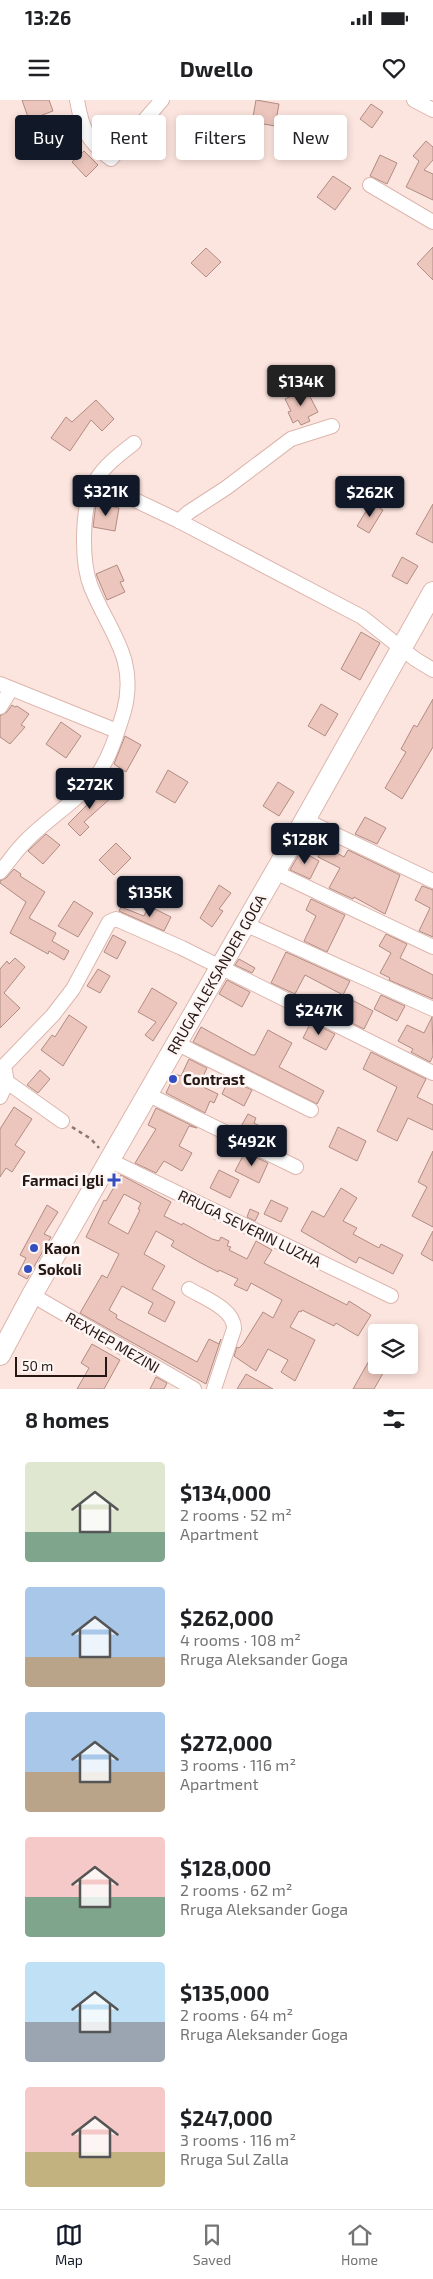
<!DOCTYPE html>
<html lang="en">
<head>
<meta charset="utf-8">
<style>
  :root { --surface:#fff; --page:#f2f2f2; --text:#202124; --muted:#757577; --line:#e0e0e0; --accent:#111827 }
  body { margin:0; font-family:"Exo 2",sans-serif; background:var(--page); color:var(--text); height:100vh; display:flex; flex-direction:column; font-size:19px; white-space:nowrap }
  * { box-sizing:border-box; margin:0 }
  p { font-size:16px; color:var(--muted) }
  .icon { flex:none; width:28px; height:28px; fill:none; stroke:currentColor; stroke-width:2; stroke-linecap:round; stroke-linejoin:round }
  .map { position:relative; height:1289px; overflow:hidden }
  .side { display:flex; flex-direction:column; background:var(--surface); flex:1 }
  .side>* { flex:none }
  .guide { position:absolute; left:15px; top:15px; width:404px; height:45px; display:flex; gap:10px }
  .tools { position:absolute; left:368px; top:1224px; display:grid; gap:10px }
  .tools a { display:grid; place-items:center; width:50px; height:50px; border-radius:5px; background:var(--surface); box-shadow:0 2px 8px #0003; font-size:25px }
  .scale { position:absolute; left:15px; bottom:12px; width:92px; box-sizing:border-box; padding-left:5px; border:2px solid #251714; border-top:0; font-size:14px; line-height:18px; white-space:nowrap; color:#251714; -webkit-text-stroke:4px #fef6f4; paint-order:stroke }
  .price { position:absolute; translate:-50% -42px; padding:0 11px; border-radius:5px; background:var(--accent); color:#fff; font-size:16px; line-height:32px; filter:drop-shadow(0 1px 2px #0008) }
  .price::after { content:''; position:absolute; left:50%; top:30px; width:15px; height:11px; margin-left:-8px; background:inherit; clip-path:polygon(0 0,100% 0,50% 100%) }
  .price.current { background:#222; color:#fff }
  ul { padding:0; list-style:none }
  li { display:flex; align-items:center; gap:15px; height:125px; padding:0 25px }
  li span { display:grid; place-items:center; flex:none; width:140px; height:100px; border-radius:5px; color:#555 }
  li>.icon { margin-inline-start:auto }
  span .icon { width:60px; height:60px; fill:#fffc; stroke-width:1 }
  li b { font-size:21px }
  h2 { display:flex; justify-content:space-between; align-items:center; height:60px; padding:0 25px; font-size:21px }
  .tag { padding:0 18px; border-radius:5px; background:var(--surface); box-shadow:0 2px 8px #0003; font-size:18px; line-height:45px }
  .tag.current { background:var(--accent); color:#fff }
  .status { display:flex; justify-content:space-between; align-items:center; height:35px; padding:0 25px; background:var(--surface); direction:ltr }
  .status svg { height:14px; fill:currentColor }
  header { display:flex; justify-content:space-between; align-items:center; height:65px; padding:0 25px; background:var(--surface); font-size:22px; font-weight:700 }
  .tab-bar { display:flex; justify-content:space-around; align-items:center; height:70px; border-top:1px solid var(--line); background:var(--surface); font-size:14px; color:var(--muted) }
  .tab-bar a { display:grid; justify-items:center; gap:2px }
  .tab-bar .current { color:var(--accent) }
  .map>svg:first-child { display:block }
</style>
</head>
<body>
<div class="status"><b>13:26</b><svg viewBox="0 0 49 12"><path d="M0 12V9h3v3zM5 12V6h3v6zM10 12V3h3v9zM15 12V0h3v12zM26 1h20v11H26zM47 4h2v5h-2z"/></svg></div>
<header><svg class="icon" aria-label="menu" viewBox="0 0 24 24"><path d="M4 6h16M4 12h16M4 18h16"/></svg>Dwello<svg class="icon" aria-label="heart" viewBox="0 0 24 24"><path d="M12 20l-8-8c-3-5 5-10 8-4 3-6 11-1 8 4z"/></svg></header>
<div class="map">
<svg width="433" height="1289" viewBox="0 0 433 1289">
  <rect width="100%" height="100%" fill="#fde5df"/>
  <!-- building -->
  <g fill="#ecc6bc" stroke="#b08c83" fill-rule="evenodd">
    <path d="M 22,0 L 49,0 L 53,11 L 29,20 Z"/>
    <path d="M 256,0 L 279,4 L 275,26 L 252,22 Z"/>
    <path d="M 371,4 L 383,12 L 372,28 L 360,19 Z"/>
    <path d="M 426,41 L 433,47 L 433,60 L 424,70 L 433,74 L 433,100 L 406,87 L 419,61 L 413,56 Z"/>
    <path d="M 84,51 L 98,65 L 86,77 L 72,62 Z"/>
    <path d="M 380,55 L 397,63 L 387,84 L 370,76 Z"/>
    <path d="M 333,76 L 351,88 L 335,110 L 317,97 Z"/>
    <path d="M 433,147 L 433,180 L 417,164 Z"/>
    <path d="M 206,148 L 221,162 L 206,177 L 191,163 Z"/>
    <path d="M 306,289 L 318,312 L 308,317 L 310,321 L 301,325 L 298,320 L 293,323 L 288,312 L 291,311 L 285,299 Z"/>
    <path d="M 96,300 L 114,319 L 102,331 L 91,320 L 70,351 L 51,338 L 66,317 L 72,322 Z"/>
    <path d="M 96,403 L 119,408 L 115,431 L 93,427 Z"/>
    <path d="M 371,403 L 383,410 L 369,433 L 357,426 Z"/>
    <path d="M 433,404 L 433,443 L 416,434 Z"/>
    <path d="M 402,457 L 418,466 L 407,484 L 392,476 Z"/>
    <path d="M 117,465 L 124,481 L 120,482 L 125,492 L 107,500 L 96,474 Z"/>
    <path d="M 361,532 L 380,543 L 360,580 L 341,569 Z"/>
    <path d="M 433,599 L 433,647 L 402,699 L 385,688 L 406,652 L 401,649 L 414,625 L 417,627 Z"/>
    <path d="M 321,604 L 338,614 L 325,636 L 308,626 Z"/>
    <path d="M 12,605 L 15,607 L 17,606 L 29,614 L 21,625 L 25,627 L 10,644 L 0,637 L 0,616 L 7,612 Z"/>
    <path d="M 61,622 L 81,636 L 66,658 L 46,644 Z"/>
    <path d="M 125,636 L 141,645 L 126,672 L 114,664 Z"/>
    <path d="M 168,670 L 188,682 L 175,703 L 156,692 Z"/>
    <path d="M 278,682 L 294,692 L 279,716 L 263,706 Z"/>
    <path d="M 101,685 L 112,697 L 84,722 L 89,727 L 80,736 L 68,724 L 87,705 L 85,702 Z"/>
    <path d="M 365,717 L 386,728 L 377,744 L 355,734 Z"/>
    <path d="M 46,734 L 60,745 L 43,764 L 28,751 Z"/>
    <path d="M 116,743 L 131,758 L 114,775 L 99,760 Z"/>
    <path d="M 324,746 L 344,757 L 348,750 L 400,775 L 385,814 L 354,797 L 353,799 L 329,788 L 340,768 L 318,757 Z"/>
    <path d="M 301,751 L 319,761 L 310,779 L 290,770 Z"/>
    <path d="M 14,769 L 21,774 L 20,776 L 45,792 L 29,818 L 56,833 L 52,841 L 69,851 L 64,860 L 49,851 L 48,854 L 10,833 L 26,802 L 0,783 L 0,781 L 6,778 Z"/>
    <path d="M 219,785 L 231,793 L 219,809 L 223,811 L 212,827 L 200,818 Z"/>
    <path d="M 422,786 L 433,790 L 433,837 L 419,831 L 430,808 L 415,800 Z"/>
    <path d="M 311,799 L 345,815 L 327,852 L 304,841 L 316,816 L 306,810 Z"/>
    <path d="M 74,801 L 93,813 L 78,837 L 58,826 Z"/>
    <path d="M 149,806 L 171,817 L 164,831 L 119,811 L 121,807 L 144,816 Z"/>
    <path d="M 386,834 L 407,844 L 400,858 L 433,875 L 433,899 L 389,880 L 390,878 L 380,873 L 391,853 L 379,846 Z"/>
    <path d="M 113,835 L 126,842 L 117,859 L 104,852 Z"/>
    <path d="M 286,852 L 350,881 L 343,895 L 305,875 L 295,894 L 271,883 Z"/>
    <path d="M 15,858 L 25,867 L 4,893 L 20,908 L 0,928 L 0,869 L 7,861 L 9,864 Z"/>
    <path d="M 239,859 L 255,868 L 252,873 L 235,865 Z"/>
    <path d="M 98,869 L 110,876 L 100,893 L 87,886 Z"/>
    <path d="M 227,880 L 250,892 L 242,907 L 219,894 Z"/>
    <path d="M 152,888 L 177,903 L 153,941 L 145,935 L 156,922 L 138,912 Z"/>
    <path d="M 381,895 L 405,906 L 397,921 L 374,909 Z"/>
    <path d="M 350,899 L 373,911 L 364,929 L 340,917 Z"/>
    <path d="M 69,915 L 87,927 L 63,966 L 41,950 L 52,935 L 55,937 Z"/>
    <path d="M 432,917 L 433,956 L 430,962 L 411,952 L 413,949 L 398,941 L 407,925 L 424,933 Z"/>
    <path d="M 311,922 L 335,934 L 326,950 L 303,938 Z"/>
    <path d="M 201,927 L 252,955 L 255,955 L 268,930 L 292,943 L 279,967 L 324,991 L 317,1004 L 193,942 Z"/>
    <path d="M 371,952 L 426,979 L 417,997 L 433,1005 L 433,1030 L 408,1018 L 397,1041 L 377,1031 L 397,987 L 363,969 Z"/>
    <path d="M 189,959 L 207,968 L 199,985 L 218,994 L 214,1003 L 210,1001 L 205,1013 L 166,993 L 175,974 L 181,976 Z"/>
    <path d="M 40,970 L 50,979 L 38,993 L 27,985 Z"/>
    <path d="M 229,979 L 252,990 L 244,1006 L 222,994 Z"/>
    <path d="M 14,1007 L 32,1019 L 15,1045 L 25,1052 L 12,1072 L 6,1068 L 0,1077 L 0,1029 Z"/>
    <path d="M 156,1008 L 197,1028 L 189,1026 L 179,1046 L 192,1053 L 182,1071 L 164,1061 L 156,1073 L 135,1063 L 156,1029 L 148,1025 Z"/>
    <path d="M 248,1014 L 256,1018 L 254,1023 L 264,1028 L 259,1039 L 239,1030 Z"/>
    <path d="M 338,1027 L 366,1041 L 357,1061 L 329,1047 Z"/>
    <path d="M 433,1051 L 433,1127 L 412,1116 L 427,1087 L 418,1082 Z"/>
    <path d="M 245,1052 L 268,1063 L 259,1083 L 235,1071 Z"/>
    <path d="M 219,1070 L 239,1080 L 230,1098 L 210,1088 Z"/>
    <path d="M 121,1075 L 171,1102 L 164,1116 L 182,1125 L 183,1123 L 212,1139 L 219,1141 L 221,1137 L 229,1141 L 227,1146 L 231,1147 L 229,1150 L 247,1159 L 256,1141 L 272,1150 L 264,1163 L 347,1205 L 349,1201 L 371,1215 L 358,1236 L 336,1223 L 334,1226 L 302,1210 L 301,1212 L 299,1211 L 290,1227 L 315,1240 L 295,1281 L 281,1272 L 288,1260 L 268,1249 L 256,1271 L 234,1256 L 237,1247 L 239,1248 L 243,1244 L 263,1212 L 273,1218 L 282,1200 L 251,1183 L 247,1191 L 234,1185 L 238,1179 L 219,1170 L 218,1172 L 199,1162 L 171,1146 L 174,1141 L 156,1131 L 144,1154 L 165,1166 L 152,1189 L 175,1202 L 165,1222 L 148,1213 L 153,1203 L 122,1186 L 109,1210 L 117,1215 L 116,1218 L 197,1262 L 209,1239 L 219,1244 L 221,1239 L 206,1284 L 80,1213 L 102,1175 L 107,1178 L 119,1154 L 86,1137 L 104,1100 L 106,1101 ZM 124,1094 L 141,1103 L 138,1109 L 140,1110 L 128,1134 L 108,1123 Z"/>
    <path d="M 341,1088 L 357,1098 L 343,1121 L 357,1128 L 353,1134 L 379,1148 L 381,1144 L 403,1155 L 393,1174 L 359,1157 L 356,1163 L 301,1131 L 312,1111 L 324,1117 Z"/>
    <path d="M 271,1100 L 288,1108 L 281,1122 L 264,1114 Z"/>
    <path d="M 47,1105 L 58,1112 L 44,1134 L 51,1137 L 27,1179 L 18,1174 L 26,1158 L 20,1155 Z"/>
    <path d="M 250,1109 L 259,1113 L 255,1121 L 247,1117 Z"/>
    <path d="M 433,1131 L 433,1161 L 421,1154 Z"/>
    <path d="M 92,1244 L 120,1260 L 104,1289 L 77,1289 L 89,1268 L 81,1263 Z"/>
    <path d="M 370,1259 L 376,1263 L 376,1265 L 386,1268 L 374,1289 L 353,1289 Z"/>
    <path d="M 246,1274 L 273,1289 L 237,1289 Z"/>
    <path d="M 156,1277 L 167,1283 L 164,1289 L 150,1289 Z"/>
  </g>
  <g fill="none" stroke-linecap="round" stroke-linejoin="round">
    <!-- minor casing -->
    <g stroke="#dcb6ad" stroke-width="16">
      <g id="minor">
        <path d="M 77,0 C 82,29 87,41 111,59 L 162,0"/>
        <path d="M 414,0 L 433,10"/>
        <path d="M 370,85 L 433,122"/>
        <path d="M 95,381 L 179,421 L 362,517 L 415,559 L 433,570"/>
        <path d="M 179,421 L 189,412 L 226,388 L 291,339 L 332,326"/>
        <path d="M 0,584 L 117,631"/>
        <path d="M 0,607 L 11,589"/>
        <path d="M 305,720 L 433,781"/>
        <path d="M 0,772 C 8,763 15,752 24,743 C 45,720 74,704 94,680 C 109,660 117,634 124,611 C 138,558 109,532 91,487 C 81,462 81,403 96,380 C 105,365 120,354 134,343"/>
        <path d="M 275,772 L 433,847"/>
        <path d="M 245,824 L 433,909"/>
        <path d="M 176,943 L 311,1010"/>
        <path d="M 7,982 L 62,1021"/>
        <path d="M 147,994 L 296,1067"/>
        <path d="M 0,997 L 7,982 L 4,966 L 53,915 L 73,889 L 109,822 L 116,819 L 182,848 L 433,973"/>
        <path d="M 109,1060 L 391,1196"/>
        <path d="M 189,1189 C 204,1198 235,1209 234,1229 L 214,1289"/>
        <path d="M 32,1195 L 194,1289"/>
      </g>
    </g>
    <!-- secondary casing -->
    <g stroke="#dcb6ad" stroke-width="22">
      <path id="secondary" d="M 0,1255 L 32,1195 L 305,720 L 433,492"/>
    </g>
    <!-- path -->
    <path stroke="#8a7773" stroke-width="2.5" stroke-dasharray="4 4" stroke-linecap="butt" d="M 72,1027 L 91,1039 L 99,1048"/>
    <!-- minor -->
    <use href="#minor" stroke="#fff" stroke-width="14"/>
    <!-- secondary -->
    <use href="#secondary" stroke="#fff" stroke-width="20"/>
  </g>
  <!-- markers -->
  <g fill="#324ebf" stroke="#fef6f4" stroke-width="2">
    <circle cx="173" cy="979" r="5"/>
    <path d="M111.5 1072.5h5v5h5v5h-5v5h-5v-5h-5v-5h5z"/>
    <circle cx="34" cy="1148" r="5"/>
    <circle cx="28" cy="1169" r="5"/>
  </g>
  <g text-anchor="middle" dominant-baseline="central" stroke-width="5" stroke-linejoin="round" paint-order="stroke">
    <!-- street labels -->
    <g font-size="15" fill="#251714" stroke="#fef6f4">
      <text transform="translate(216 874) rotate(-60)">RRUGA ALEKSANDER GOGA</text>
      <text transform="translate(250 1128) rotate(26)">RRUGA SEVERIN LUZHA</text>
      <text transform="translate(113 1242) rotate(30)">REXHEP MEZINI</text>
    </g>
    <!-- poi labels -->
    <g font-size="15" font-weight="bold" fill="#251714" stroke="#fef6f4" text-anchor="start">
      <text x="183" y="979">Contrast</text>
      <text x="104" y="1080" text-anchor="end">Farmaci Igli</text>
      <text x="44" y="1148">Kaon</text>
      <text x="38" y="1169">Sokoli</text>
    </g>
  </g>
</svg>
<div class="tools">
<a><svg class="icon" aria-label="layers" viewBox="0 0 24 24"><path d="M12 4l9 5-9 5-9-5zM3 14l9 5 9-5"/></svg></a>
</div>
<div class="scale">50 m</div>
<b class="price current" style="left:301px;top:307px">$134K</b>
<b class="price" style="left:106px;top:417px">$321K</b>
<b class="price" style="left:370px;top:418px">$262K</b>
<b class="price" style="left:90px;top:710px">$272K</b>
<b class="price" style="left:305px;top:765px">$128K</b>
<b class="price" style="left:150px;top:818px">$135K</b>
<b class="price" style="left:319px;top:936px">$247K</b>
<b class="price" style="left:252px;top:1067px">$492K</b>
<div class="guide">
<a class="tag current">Buy</a>
<a class="tag">Rent</a>
<a class="tag">Filters</a>
<a class="tag">New</a>
</div>
</div>
<section class="side">
<h2>8 homes<svg class="icon" aria-label="filters" viewBox="0 0 24 24"><path d="M4 7h16M4 17h16"/><circle cx="9" cy="7" r="2"/><circle cx="15" cy="17" r="2"/></svg></h2>
<ul>
<li><span style="background:linear-gradient(#dfe7d0 70%,#7fa58c 0)"><svg class="icon" aria-label="home" viewBox="0 0 24 24"><path d="M3 11l9-7 9 7M6 9v11h12V9"/></svg></span><div><b>$134,000</b><p>2 rooms · 52 m²</p><p>Apartment</p></div></li>
<li><span style="background:linear-gradient(#a9c7e8 70%,#b9a48a 0)"><svg class="icon" aria-label="home" viewBox="0 0 24 24"><path d="M3 11l9-7 9 7M6 9v11h12V9"/></svg></span><div><b>$262,000</b><p>4 rooms · 108 m²</p><p>Rruga Aleksander Goga</p></div></li>
<li><span style="background:linear-gradient(#a9c7e8 60%,#b9a48a 0)"><svg class="icon" aria-label="home" viewBox="0 0 24 24"><path d="M3 11l9-7 9 7M6 9v11h12V9"/></svg></span><div><b>$272,000</b><p>3 rooms · 116 m²</p><p>Apartment</p></div></li>
<li><span style="background:linear-gradient(#f6c9c9 60%,#7fa58c 0)"><svg class="icon" aria-label="home" viewBox="0 0 24 24"><path d="M3 11l9-7 9 7M6 9v11h12V9"/></svg></span><div><b>$128,000</b><p>2 rooms · 62 m²</p><p>Rruga Aleksander Goga</p></div></li>
<li><span style="background:linear-gradient(#bfe0f5 60%,#9aa5b1 0)"><svg class="icon" aria-label="home" viewBox="0 0 24 24"><path d="M3 11l9-7 9 7M6 9v11h12V9"/></svg></span><div><b>$135,000</b><p>2 rooms · 64 m²</p><p>Rruga Aleksander Goga</p></div></li>
<li><span style="background:linear-gradient(#f6c9c9 65%,#c2b280 0)"><svg class="icon" aria-label="home" viewBox="0 0 24 24"><path d="M3 11l9-7 9 7M6 9v11h12V9"/></svg></span><div><b>$247,000</b><p>3 rooms · 116 m²</p><p>Rruga Sul Zalla</p></div></li>
</ul>
</section>
<nav class="tab-bar">
<a class="current"><svg class="icon" aria-label="map" viewBox="0 0 24 24"><path d="M3 6l6-2 6 2 6-2v14l-6 2-6-2-6 2zM9 4v14M15 6v14"/></svg>Map</a>
<a><svg class="icon" aria-label="saved" viewBox="0 0 24 24"><path d="M7 4h10v16l-5-4-5 4z"/></svg>Saved</a>
<a><svg class="icon" aria-label="home" viewBox="0 0 24 24"><path d="M3 11l9-7 9 7M6 9v11h12V9"/></svg>Home</a>
</nav>
</body>
</html>
